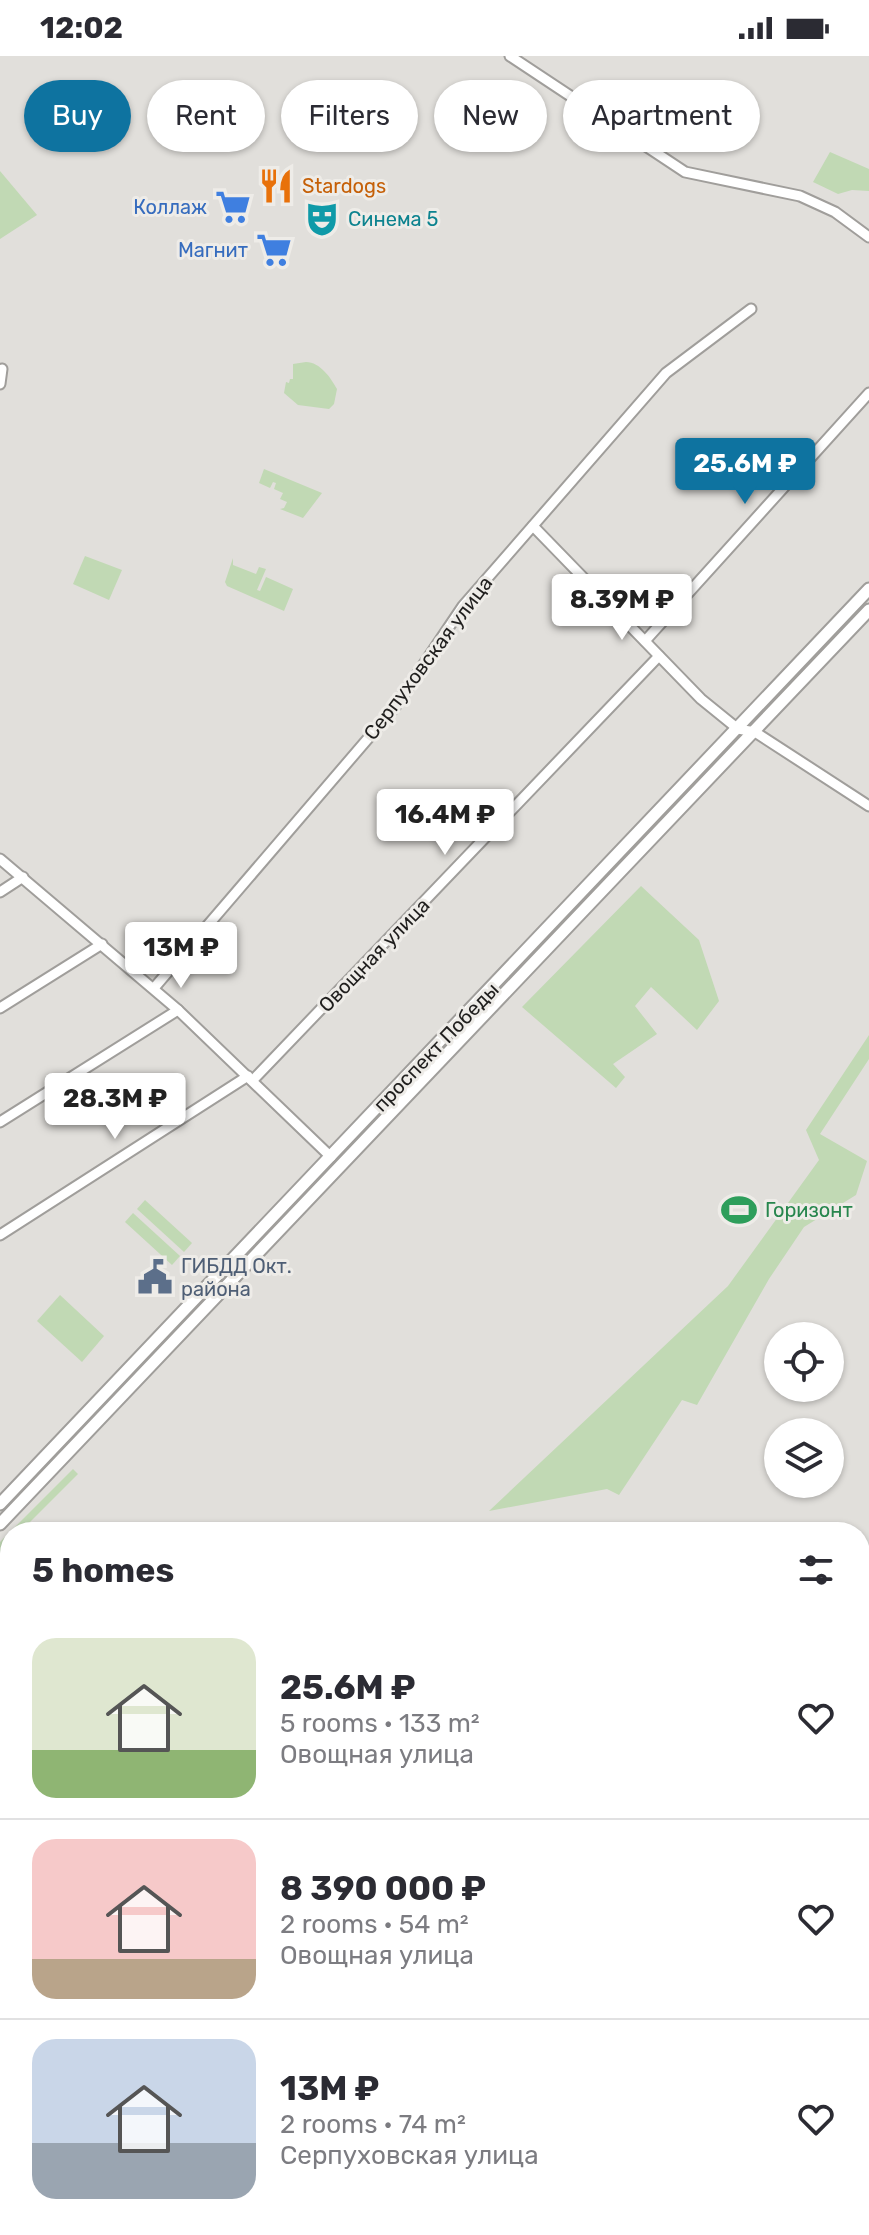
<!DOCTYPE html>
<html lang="en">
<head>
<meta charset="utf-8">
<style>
  :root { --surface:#fff; --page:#f2f2f3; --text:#2b2b33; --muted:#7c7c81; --line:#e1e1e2; --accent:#0e73a0 }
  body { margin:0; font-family:Rubik,sans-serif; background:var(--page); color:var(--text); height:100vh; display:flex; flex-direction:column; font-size:30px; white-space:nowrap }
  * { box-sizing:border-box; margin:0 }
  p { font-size:26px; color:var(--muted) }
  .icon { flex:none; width:44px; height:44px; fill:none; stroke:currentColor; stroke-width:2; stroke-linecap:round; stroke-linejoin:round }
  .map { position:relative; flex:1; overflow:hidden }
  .side { position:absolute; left:0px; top:1466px; width:870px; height:714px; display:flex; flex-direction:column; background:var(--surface); border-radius:32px 32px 0 0; box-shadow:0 2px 6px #0004 }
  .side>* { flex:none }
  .guide { position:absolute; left:24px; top:24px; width:822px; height:72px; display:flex; gap:16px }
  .buttons { position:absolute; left:764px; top:1266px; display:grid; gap:16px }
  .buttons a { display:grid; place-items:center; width:80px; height:80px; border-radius:50%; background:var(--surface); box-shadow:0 2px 6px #0004; font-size:40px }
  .price { position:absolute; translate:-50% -68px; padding:0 18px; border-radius:8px; background:#fff; color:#222; font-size:26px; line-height:52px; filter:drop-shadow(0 2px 4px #0008) }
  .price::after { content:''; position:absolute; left:50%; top:48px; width:24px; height:18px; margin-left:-12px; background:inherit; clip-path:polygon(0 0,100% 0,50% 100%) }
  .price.active { background:var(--accent); color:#fff }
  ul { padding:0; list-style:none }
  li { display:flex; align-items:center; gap:24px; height:200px; padding:0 32px }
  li+li { border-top:2px solid var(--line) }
  li span { display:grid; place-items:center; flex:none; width:224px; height:160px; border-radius:24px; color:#555 }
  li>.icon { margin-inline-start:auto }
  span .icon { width:96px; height:96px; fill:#fffc; stroke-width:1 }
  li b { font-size:34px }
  h2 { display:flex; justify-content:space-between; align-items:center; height:96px; padding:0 32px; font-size:34px }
  .pill { padding:0 28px; border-radius:36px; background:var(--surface); box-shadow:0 2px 6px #0004; font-size:28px; line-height:72px }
  .pill.active { background:var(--accent); color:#fff }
  .status { display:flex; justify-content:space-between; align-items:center; height:56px; padding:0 40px; background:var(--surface); direction:ltr }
  .status svg { height:22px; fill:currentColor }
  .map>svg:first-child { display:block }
</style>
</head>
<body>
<div class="status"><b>12:02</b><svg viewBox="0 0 49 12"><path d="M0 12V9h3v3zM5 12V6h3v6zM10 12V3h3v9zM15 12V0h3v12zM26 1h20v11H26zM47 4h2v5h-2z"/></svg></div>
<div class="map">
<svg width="869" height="2179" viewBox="0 0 869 2179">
  <rect width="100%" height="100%" fill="#e1dfdb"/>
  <!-- green -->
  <g fill="#c1d9b4">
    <path d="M 830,96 L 869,113 L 869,135 L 852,134 L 838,138 L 813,126 Z"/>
    <path d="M 0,115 L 37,159 L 0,183 Z"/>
    <path d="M 306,306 C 320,306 331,322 337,333 L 334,348 L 329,353 L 298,349 L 284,337 L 286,326 L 289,327 L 290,323 L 293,323 L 293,308 Z"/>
    <path d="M 264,413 L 322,437 L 303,462 L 280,453 L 284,452 L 287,446 L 280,443 L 283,437 L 274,433 L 276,427 L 273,426 L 270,432 L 259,427 Z"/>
    <path d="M 85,500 L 122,514 L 109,544 L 73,528 Z"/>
    <path d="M 233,502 L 233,509 L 256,518 L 259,511 L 266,513 L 257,534 L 260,535 L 266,521 L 293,533 L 284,555 L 227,530 L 225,526 Z"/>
    <path d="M 641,830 L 699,884 L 719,945 L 697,974 L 651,931 L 635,950 L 657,978 L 613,1008 L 625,1021 L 616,1032 L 522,951 Z"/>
    <path d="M 869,979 L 869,1003 L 820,1078 L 867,1105 L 856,1139 L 804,1171 L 769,1223 L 697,1349 L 682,1344 L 619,1439 L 607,1433 L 489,1455 L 728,1230 L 819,1104 L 806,1074 Z"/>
    <path d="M 145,1144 L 192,1187 L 184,1196 L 137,1153 Z"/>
    <path d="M 133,1157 L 180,1200 L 172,1209 L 125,1166 Z"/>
    <path d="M 60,1239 L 104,1280 L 82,1306 L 37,1265 Z"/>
    <path d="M 73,1413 L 78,1418 L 20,1476 L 10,1476 L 10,1486 L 0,1496 L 0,1486 Z"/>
  </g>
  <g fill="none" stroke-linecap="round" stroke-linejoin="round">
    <!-- minor casing -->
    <g stroke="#a09e9b" stroke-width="13">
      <g id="minor">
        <path d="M 510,0 L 685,116 L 800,140 L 835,156 L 869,181"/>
        <path d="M 0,328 L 2,313"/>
        <path d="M 533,470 L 701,643 L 738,673 L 755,676 L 869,750"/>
        <path d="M 645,585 L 869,337"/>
        <path d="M 0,803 L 178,954 L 331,1101"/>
        <path d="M 0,836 L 23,821"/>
        <path d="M 154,932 L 395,651 L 463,550 L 666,317 L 751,253"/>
        <path d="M 0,952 L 102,888"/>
        <path d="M 253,1024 L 659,600"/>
        <path d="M 0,1066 L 178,954"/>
        <path d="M 0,1179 L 248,1020"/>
        <path d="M 0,2027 L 10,2021"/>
      </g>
    </g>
    <!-- major casing -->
    <g stroke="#a09e9b" stroke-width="15">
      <g id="major">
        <path d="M 0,1448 L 869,533"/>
        <path d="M 0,1468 L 869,554"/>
      </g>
    </g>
    <!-- minor -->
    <use href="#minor" stroke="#fff" stroke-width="9"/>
    <!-- major -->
    <use href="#major" stroke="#fff" stroke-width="11"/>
    <!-- rail casing -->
    <g stroke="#383736" stroke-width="6">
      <g id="rail">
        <path d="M 860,2003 L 869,1998"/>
        <path d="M 586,2176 L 598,2170"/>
      </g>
    </g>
    <!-- rail -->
    <use href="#rail" stroke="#eeece8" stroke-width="3" stroke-dasharray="9" stroke-linecap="butt"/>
  </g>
  <!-- icons -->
  <defs>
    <g id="restaurant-bare" transform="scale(2.76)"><path d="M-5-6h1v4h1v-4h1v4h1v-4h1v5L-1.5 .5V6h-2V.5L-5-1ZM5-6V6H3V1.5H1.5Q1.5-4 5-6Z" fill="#e8710a" stroke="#eeece8" stroke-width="2.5" paint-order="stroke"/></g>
    <g id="supermarket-bare" transform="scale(2.76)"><path d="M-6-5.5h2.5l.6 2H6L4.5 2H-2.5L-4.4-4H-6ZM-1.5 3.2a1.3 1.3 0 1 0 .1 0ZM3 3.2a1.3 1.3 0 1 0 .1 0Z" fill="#3f7fe0" stroke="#eeece8" stroke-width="2.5" paint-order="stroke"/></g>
    <g id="theatre-bare" transform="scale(2.76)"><path d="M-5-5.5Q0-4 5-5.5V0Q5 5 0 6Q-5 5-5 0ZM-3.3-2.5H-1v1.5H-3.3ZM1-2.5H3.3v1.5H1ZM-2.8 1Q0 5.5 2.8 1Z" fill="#0f9aa8" stroke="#eeece8" stroke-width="2.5" paint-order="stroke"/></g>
    <g id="stadium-bare" transform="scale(2.76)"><path d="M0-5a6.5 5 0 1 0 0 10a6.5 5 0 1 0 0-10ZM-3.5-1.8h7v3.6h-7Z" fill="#2e9e5b" stroke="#eeece8" stroke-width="2.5" paint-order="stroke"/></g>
    <g id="civic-bare" transform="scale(2.76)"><path d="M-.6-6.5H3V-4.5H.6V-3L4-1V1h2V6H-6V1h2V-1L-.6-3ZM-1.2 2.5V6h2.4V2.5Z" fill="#5c6f8a" stroke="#eeece8" stroke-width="2.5" paint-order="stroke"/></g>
  </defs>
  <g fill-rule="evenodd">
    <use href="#restaurant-bare" x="276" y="130"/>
    <use href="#supermarket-bare" x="233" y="151"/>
    <use href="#theatre-bare" x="322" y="163"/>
    <use href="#supermarket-bare" x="274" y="194"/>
    <use href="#stadium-bare" x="739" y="1154"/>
    <use href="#civic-bare" x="155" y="1221"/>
  </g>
  <g text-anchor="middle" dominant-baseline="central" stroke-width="6" stroke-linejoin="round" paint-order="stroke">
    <!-- food labels -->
    <g font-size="20" fill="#c56008" stroke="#eeece8" text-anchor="start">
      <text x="302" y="130">Stardogs</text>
    </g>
    <!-- shop labels -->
    <g font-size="20" fill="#366cbe" stroke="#eeece8" text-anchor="end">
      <text x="207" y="151">Коллаж</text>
      <text x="248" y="194">Магнит</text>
    </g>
    <!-- culture labels -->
    <g font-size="20" fill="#0d838f" stroke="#eeece8" text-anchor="start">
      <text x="348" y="163">Синема 5</text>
    </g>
    <!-- street labels -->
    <g font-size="20" fill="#201f1e" stroke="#eeece8">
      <text transform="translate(428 602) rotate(-53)">Серпуховская улица</text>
      <text transform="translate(374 899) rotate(-46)">Овощная улица</text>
      <text transform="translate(436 991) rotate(-46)">проспект Победы</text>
    </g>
    <!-- leisure labels -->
    <g font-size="20" fill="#27864d" stroke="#eeece8" text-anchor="start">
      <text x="765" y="1154">Горизонт</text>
    </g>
    <!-- service labels -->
    <g font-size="20" fill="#4e5e75" stroke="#eeece8" text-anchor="start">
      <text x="181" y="1210">ГИБДД Окт.<tspan x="181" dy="23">района</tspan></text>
    </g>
  </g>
</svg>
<div class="buttons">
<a><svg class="icon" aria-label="locate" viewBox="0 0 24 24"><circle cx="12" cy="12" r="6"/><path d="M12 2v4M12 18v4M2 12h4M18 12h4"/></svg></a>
<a><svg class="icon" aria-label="layers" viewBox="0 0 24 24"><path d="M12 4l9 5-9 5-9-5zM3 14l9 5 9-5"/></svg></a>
</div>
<b class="price active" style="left:745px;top:450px">25.6M ₽</b>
<b class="price" style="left:622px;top:586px">8.39M ₽</b>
<b class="price" style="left:445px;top:801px">16.4M ₽</b>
<b class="price" style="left:181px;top:934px">13M ₽</b>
<b class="price" style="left:115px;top:1085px">28.3M ₽</b>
<div class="guide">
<a class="pill active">Buy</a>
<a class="pill">Rent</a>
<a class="pill">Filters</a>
<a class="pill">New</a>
<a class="pill">Apartment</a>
</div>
<section class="side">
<h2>5 homes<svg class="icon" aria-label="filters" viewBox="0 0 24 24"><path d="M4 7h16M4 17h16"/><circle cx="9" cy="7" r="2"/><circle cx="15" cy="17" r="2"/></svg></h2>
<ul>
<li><span style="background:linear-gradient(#dfe7d0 70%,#8fb573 0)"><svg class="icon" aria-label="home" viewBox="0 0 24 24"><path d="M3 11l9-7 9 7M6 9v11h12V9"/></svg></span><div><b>25.6M ₽</b><p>5 rooms · 133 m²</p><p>Овощная улица</p></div><svg class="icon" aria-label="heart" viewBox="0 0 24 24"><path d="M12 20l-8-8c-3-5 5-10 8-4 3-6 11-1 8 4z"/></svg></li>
<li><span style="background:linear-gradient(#f6c9c9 75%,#b9a48a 0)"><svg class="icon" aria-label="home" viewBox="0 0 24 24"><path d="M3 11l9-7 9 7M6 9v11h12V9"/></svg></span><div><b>8 390 000 ₽</b><p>2 rooms · 54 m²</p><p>Овощная улица</p></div><svg class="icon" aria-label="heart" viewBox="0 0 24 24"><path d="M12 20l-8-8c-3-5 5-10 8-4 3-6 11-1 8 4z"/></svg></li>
<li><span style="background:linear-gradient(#c9d6e8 65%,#9aa5b1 0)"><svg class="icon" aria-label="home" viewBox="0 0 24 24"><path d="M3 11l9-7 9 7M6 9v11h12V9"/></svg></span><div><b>13M ₽</b><p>2 rooms · 74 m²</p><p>Серпуховская улица</p></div><svg class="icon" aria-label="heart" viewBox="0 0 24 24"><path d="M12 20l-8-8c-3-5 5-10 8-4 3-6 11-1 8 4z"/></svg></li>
</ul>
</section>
</div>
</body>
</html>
